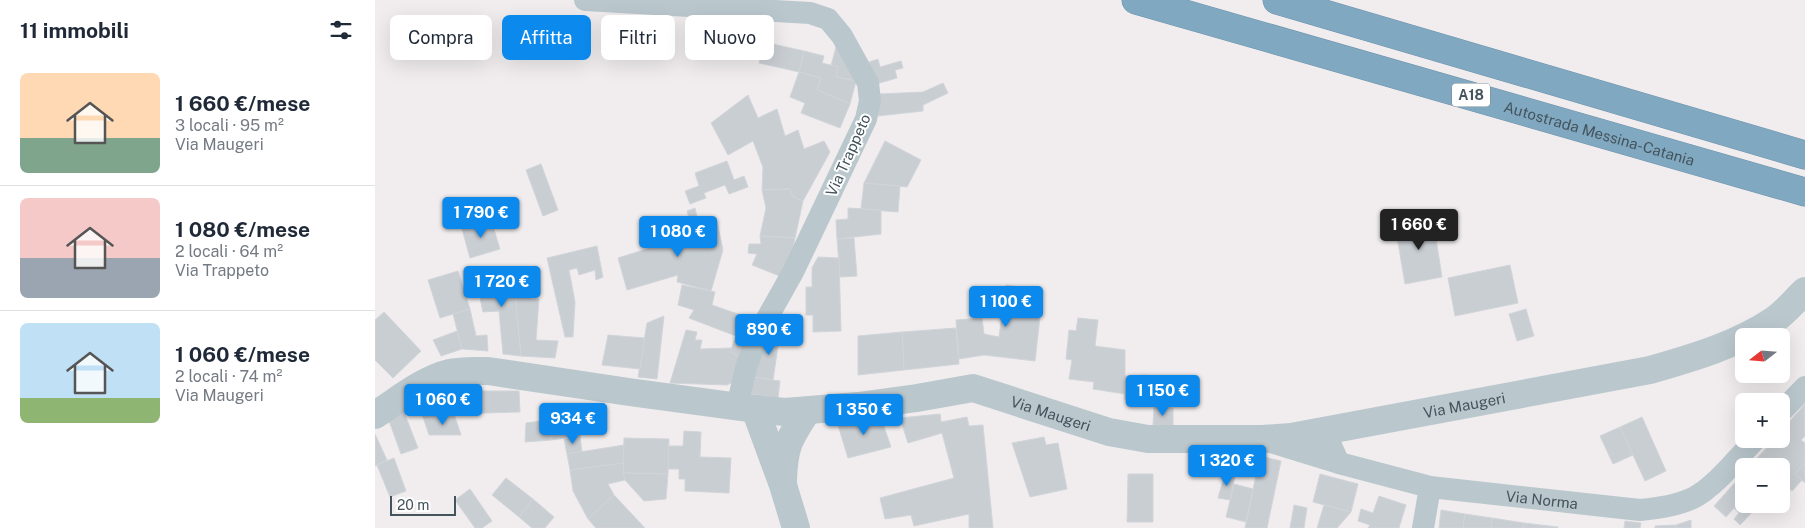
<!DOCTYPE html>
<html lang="it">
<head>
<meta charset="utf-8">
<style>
  :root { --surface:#fff; --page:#f2f2f3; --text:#1f2937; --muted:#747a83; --line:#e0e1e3; --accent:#0c89ec }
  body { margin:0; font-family:"Public Sans",sans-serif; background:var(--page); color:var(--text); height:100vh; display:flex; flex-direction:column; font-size:19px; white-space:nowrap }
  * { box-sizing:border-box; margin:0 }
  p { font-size:16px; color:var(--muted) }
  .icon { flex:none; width:28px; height:28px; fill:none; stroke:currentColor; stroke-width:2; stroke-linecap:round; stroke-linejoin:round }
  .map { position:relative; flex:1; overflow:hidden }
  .drawer { display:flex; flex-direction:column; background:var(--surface); width:375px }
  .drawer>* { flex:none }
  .hud { position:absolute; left:15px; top:15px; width:475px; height:45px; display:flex; gap:10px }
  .needle { width:32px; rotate:253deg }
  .fabs { position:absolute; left:1360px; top:328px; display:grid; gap:10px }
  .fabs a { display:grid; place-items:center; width:55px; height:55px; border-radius:8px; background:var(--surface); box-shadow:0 5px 20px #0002; font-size:25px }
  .scale { position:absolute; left:15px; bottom:12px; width:66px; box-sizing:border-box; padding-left:5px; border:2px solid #44545c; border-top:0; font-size:14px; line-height:18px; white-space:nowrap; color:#44545c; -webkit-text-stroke:4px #fff; paint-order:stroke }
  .price { position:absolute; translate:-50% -42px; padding:0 11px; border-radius:5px; background:var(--accent); color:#fff; font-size:16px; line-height:32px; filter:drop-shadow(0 1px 2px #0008) }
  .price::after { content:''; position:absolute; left:50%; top:30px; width:15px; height:11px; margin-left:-8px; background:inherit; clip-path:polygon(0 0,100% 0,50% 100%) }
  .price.current { background:#222; color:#fff }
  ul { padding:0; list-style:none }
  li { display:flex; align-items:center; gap:15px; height:125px; padding:0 20px }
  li+li { border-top:1px solid var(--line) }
  li span { display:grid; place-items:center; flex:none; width:140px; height:100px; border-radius:8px; color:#555 }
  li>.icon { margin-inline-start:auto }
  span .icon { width:60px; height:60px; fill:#fffc; stroke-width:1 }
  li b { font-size:21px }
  h2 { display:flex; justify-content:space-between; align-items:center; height:60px; padding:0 20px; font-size:21px }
  .pill { padding:0 18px; border-radius:8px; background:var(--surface); box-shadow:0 5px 20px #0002; font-size:18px; line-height:45px }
  .pill.current { background:var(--accent); color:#fff }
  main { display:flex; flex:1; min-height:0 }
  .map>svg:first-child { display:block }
</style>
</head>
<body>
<main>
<section class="drawer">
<h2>11 immobili<svg class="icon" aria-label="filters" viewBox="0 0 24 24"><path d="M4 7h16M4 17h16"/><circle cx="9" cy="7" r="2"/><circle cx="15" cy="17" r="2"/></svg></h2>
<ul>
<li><span style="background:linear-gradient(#ffd9b3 65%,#7fa58c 0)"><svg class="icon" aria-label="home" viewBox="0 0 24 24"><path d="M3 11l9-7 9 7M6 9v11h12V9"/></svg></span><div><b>1 660 €/mese</b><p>3 locali · 95 m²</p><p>Via Maugeri</p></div></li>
<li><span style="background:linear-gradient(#f6c9c9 60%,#9aa5b1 0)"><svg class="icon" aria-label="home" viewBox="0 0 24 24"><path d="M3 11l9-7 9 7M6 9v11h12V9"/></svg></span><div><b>1 080 €/mese</b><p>2 locali · 64 m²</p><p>Via Trappeto</p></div></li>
<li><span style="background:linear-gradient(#bfe0f5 75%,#8fb573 0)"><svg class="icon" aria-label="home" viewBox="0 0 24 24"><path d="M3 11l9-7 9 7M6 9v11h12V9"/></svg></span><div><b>1 060 €/mese</b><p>2 locali · 74 m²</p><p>Via Maugeri</p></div></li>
</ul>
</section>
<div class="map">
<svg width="1430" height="528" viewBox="0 0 1430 528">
  <rect width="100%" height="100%" fill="#f1edee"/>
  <!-- building -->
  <g fill="#c9ced3" stroke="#d1d5da">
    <path d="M 389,42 L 429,51 L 424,72 L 384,63 Z"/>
    <path d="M 461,47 L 481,81 L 461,77 L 463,67 L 456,66 Z"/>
    <path d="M 429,51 L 449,56 L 447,63 L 463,67 L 461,77 L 481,81 L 475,104 L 442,90 L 446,78 L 424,72 Z"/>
    <path d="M 503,59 L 505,67 L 526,61 L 528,68 L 520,70 L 522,78 L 501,84 L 494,62 Z"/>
    <path d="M 424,72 L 446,78 L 442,90 L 475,104 L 465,128 L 426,113 L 430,103 L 415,97 Z"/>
    <path d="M 568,83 L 573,93 L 548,105 L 548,111 L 503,116 L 504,94 L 548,92 Z"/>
    <path d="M 373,95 L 383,118 L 402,109 L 410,136 L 423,130 L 429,149 L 449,141 L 455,152 L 428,201 L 418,197 L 415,189 L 387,190 L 388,167 L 378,141 L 353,155 L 336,123 Z"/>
    <path d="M 510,141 L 546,160 L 532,187 L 489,183 Z"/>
    <path d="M 352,161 L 359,180 L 369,176 L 373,187 L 354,194 L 350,185 L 329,193 L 331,198 L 315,204 L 310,191 L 324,186 L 320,173 Z"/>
    <path d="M 166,164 L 183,210 L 168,216 L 151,170 Z"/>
    <path d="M 489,183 L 525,186 L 523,212 L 486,209 Z"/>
    <path d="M 415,189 L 418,197 L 428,201 L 420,238 L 385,236 L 391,208 L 387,190 Z"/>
    <path d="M 112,207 L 116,220 L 87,229 L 83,216 Z"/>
    <path d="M 320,208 L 323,221 L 341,217 L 348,250 L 336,291 L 302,282 L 303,275 L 252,290 L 243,258 L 319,234 L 312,211 Z"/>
    <path d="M 473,208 L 506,210 L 506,234 L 462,239 L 461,220 L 473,219 Z"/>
    <path d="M 1058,219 L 1067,277 L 1030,284 L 1020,225 Z"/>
    <path d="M 116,220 L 125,249 L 95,258 L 87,229 Z"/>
    <path d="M 385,236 L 420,238 L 416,258 L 407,277 L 377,265 L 382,254 L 373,253 L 374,244 L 386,244 Z"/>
    <path d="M 479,238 L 482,276 L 465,277 L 462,239 Z"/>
    <path d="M 222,246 L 228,277 L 221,280 L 220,270 L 204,275 L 202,268 L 194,270 L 200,302 L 198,337 L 190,337 L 172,258 Z"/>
    <path d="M 443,257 L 464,258 L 466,331 L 438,332 L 438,315 L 431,315 L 431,287 L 437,287 L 437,268 Z"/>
    <path d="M 1135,265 L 1143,303 L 1080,316 L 1073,278 Z"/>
    <path d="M 83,271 L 95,309 L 65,318 L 53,280 Z"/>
    <path d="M 138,273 L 146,356 L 128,354 L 124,311 L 108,312 L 101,279 Z"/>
    <path d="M 138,273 L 158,275 L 156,299 L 164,299 L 161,340 L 183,341 L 180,358 L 146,356 Z"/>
    <path d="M 307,285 L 340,292 L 337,305 L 380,320 L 367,357 L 355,352 L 361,336 L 314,318 L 319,310 L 303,305 Z"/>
    <path d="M 631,285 L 668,290 L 660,361 L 609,355 L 584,359 L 581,320 L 607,318 L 609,334 L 624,337 Z"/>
    <path d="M 95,309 L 101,336 L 112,335 L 113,351 L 87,349 L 78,314 Z"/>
    <path d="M 1151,309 L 1159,336 L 1142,341 L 1134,314 Z"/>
    <path d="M 9,312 L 46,351 L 18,378 L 0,360 L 0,320 Z"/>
    <path d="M 289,316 L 282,379 L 263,377 L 272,323 Z"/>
    <path d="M 703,318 L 723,320 L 720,346 L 750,350 L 750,394 L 718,389 L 719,382 L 694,379 L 697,360 L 691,359 L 694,330 L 701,331 Z"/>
    <path d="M 397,326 L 406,326 L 398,380 L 379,377 Z"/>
    <path d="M 581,328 L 584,364 L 529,370 L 527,332 Z"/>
    <path d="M 311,330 L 322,332 L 320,340 L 327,340 L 325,349 L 357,348 L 355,352 L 367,357 L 360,381 L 352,385 L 295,383 Z"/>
    <path d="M 82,331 L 87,349 L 66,356 L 58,340 Z"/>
    <path d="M 527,332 L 529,370 L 483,375 L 483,336 Z"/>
    <path d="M 233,335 L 270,338 L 265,369 L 227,365 Z"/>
    <path d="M 772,375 L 773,387 L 763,388 L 764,399 L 750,400 L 749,376 Z"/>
    <path d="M 379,377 L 405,381 L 403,398 L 376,394 Z"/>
    <path d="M 66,390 L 76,391 L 79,414 L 49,420 L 42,403 Z"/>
    <path d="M 76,391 L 144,391 L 145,412 L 79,414 Z"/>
    <path d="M 184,403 L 219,410 L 216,425 L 208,424 L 205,436 L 176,440 Z"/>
    <path d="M 1430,404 L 1430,436 L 1426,440 L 1430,443 L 1430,462 L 1420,474 L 1427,480 L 1417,491 L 1406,481 L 1406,466 L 1389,466 L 1381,459 L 1400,439 L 1406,439 L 1406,431 Z"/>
    <path d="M 779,407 L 798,408 L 798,426 L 778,425 Z"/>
    <path d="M 29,412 L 43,448 L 26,454 L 13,418 Z"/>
    <path d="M 79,414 L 86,435 L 54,435 L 49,420 Z"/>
    <path d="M 565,414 L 566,422 L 592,417 L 594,426 L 608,425 L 618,528 L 594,528 L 594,514 L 539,526 L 536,515 L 510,519 L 505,498 L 579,478 L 567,433 L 533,443 L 525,418 Z"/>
    <path d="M 1267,417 L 1291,471 L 1270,481 L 1245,427 Z"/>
    <path d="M 506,418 L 516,447 L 473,458 L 462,422 Z"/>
    <path d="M 180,419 L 176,440 L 150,442 L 151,423 Z"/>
    <path d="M 1245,427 L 1258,455 L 1238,464 L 1225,436 Z"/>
    <path d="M 309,431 L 326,432 L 325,457 L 356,458 L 354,493 L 310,491 L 310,479 L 304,479 L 304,469 L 293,469 L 293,446 L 308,446 Z"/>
    <path d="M 0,434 L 12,460 L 0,466 Z"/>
    <path d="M 205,436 L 207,452 L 192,454 L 189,439 Z"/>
    <path d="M 669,437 L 671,445 L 683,443 L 692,489 L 655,497 L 637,443 Z"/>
    <path d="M 249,438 L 294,439 L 293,474 L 248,473 Z"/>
    <path d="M 249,445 L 248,463 L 195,470 L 192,454 Z"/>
    <path d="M 885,456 L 906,461 L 892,528 L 870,528 Z"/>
    <path d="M 19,458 L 31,491 L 15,497 L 2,465 Z"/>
    <path d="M 1381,459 L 1389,466 L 1375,466 Z"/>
    <path d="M 1430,462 L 1430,483 L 1420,474 Z"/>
    <path d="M 248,463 L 250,480 L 233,484 L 239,495 L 213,519 L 198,491 L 195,470 Z"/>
    <path d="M 248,473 L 293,474 L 291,499 L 269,501 L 250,480 Z"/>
    <path d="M 850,473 L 860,476 L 855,500 L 843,498 Z"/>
    <path d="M 753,474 L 778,474 L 778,522 L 752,522 Z"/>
    <path d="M 945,474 L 983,484 L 976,512 L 938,502 Z"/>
    <path d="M 1366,476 L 1369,479 L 1369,504 L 1393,504 L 1387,510 L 1383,506 L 1365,525 L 1359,519 L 1364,513 L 1359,508 L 1351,517 L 1339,506 Z"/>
    <path d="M 131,478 L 158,499 L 144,517 L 117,495 Z"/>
    <path d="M 859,484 L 878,489 L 871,522 L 851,517 Z"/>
    <path d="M 95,489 L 117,521 L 107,528 L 100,528 L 80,500 Z"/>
    <path d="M 239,495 L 270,528 L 221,528 L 213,519 Z"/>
    <path d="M 1004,496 L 1031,505 L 1024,528 L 993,528 L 995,525 L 983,521 L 986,509 L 998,513 Z"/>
    <path d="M 158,499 L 179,517 L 170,528 L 157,528 L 144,517 Z"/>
    <path d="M 919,505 L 932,508 L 929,528 L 915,528 Z"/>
    <path d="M 949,505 L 976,512 L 962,528 L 942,528 Z"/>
    <path d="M 1066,510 L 1090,514 L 1088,528 L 1064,528 Z"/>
    <path d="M 1090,514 L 1117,518 L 1116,528 L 1088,528 Z"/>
    <path d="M 1117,518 L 1149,523 L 1148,528 L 1116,528 Z"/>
    <path d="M 1316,520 L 1316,528 L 1301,528 L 1301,525 Z"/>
    <path d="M 1250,521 L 1266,523 L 1265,528 L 1249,528 Z"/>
    <path d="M 1149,523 L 1183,527 L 1183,528 L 1148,528 Z"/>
    <path d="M 1301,525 L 1301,528 L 1280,528 L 1280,526 Z"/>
  </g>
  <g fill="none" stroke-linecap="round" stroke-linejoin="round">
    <!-- motorway casing -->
    <g stroke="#6d93ac" stroke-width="29">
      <g id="motorway">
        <path id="s3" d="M 761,0 L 1430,192"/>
        <path d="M 902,0 L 1430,155"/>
      </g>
    </g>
    <!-- minor -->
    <g stroke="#bac8ce" stroke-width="22">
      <path d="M 210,0 L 435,13 L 453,19 L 467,36 L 493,83 L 495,101 L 491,119 L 418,272 L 385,331 L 371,368 L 362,407"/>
      <path d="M 1406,412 L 1430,387"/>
      <path id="s1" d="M 952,431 L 957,448 L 964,463 L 1055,487 L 1265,510 C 1283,508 1301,506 1318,498 C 1339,488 1364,456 1381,439"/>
      <path d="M 893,441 L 964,463"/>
      <path d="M 1048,528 L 1055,487"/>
    </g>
    <!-- tertiary -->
    <g stroke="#bac8ce" stroke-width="28">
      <path d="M 380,409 L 408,485 L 421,528"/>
      <path id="s2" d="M 0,415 C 22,401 49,379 74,373 C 87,370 100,371 113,371 L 254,392 L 380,409 L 410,412 L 483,406 L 542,398 L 598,388 L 734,432 L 773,439 L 887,439 L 916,437 L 1275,370 C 1317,358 1362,345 1399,320 C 1410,313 1420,300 1430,291"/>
      <path d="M 408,481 C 409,446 414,439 432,411"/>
    </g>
    <!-- motorway -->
    <use href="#motorway" stroke="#81a8c1" stroke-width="28"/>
  </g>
  <g text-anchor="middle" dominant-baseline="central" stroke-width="4" stroke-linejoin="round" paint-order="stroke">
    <!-- shield labels -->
    <rect fill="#fff" stroke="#7c878d" stroke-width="1" x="1077" y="83.5" width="38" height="23" rx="4"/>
    <g font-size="14" font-weight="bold" fill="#44545c">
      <text x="1096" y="95">A18</text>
    </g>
    <!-- street labels -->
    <g font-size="15" fill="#44545c" stroke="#fff">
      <text stroke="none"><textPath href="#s3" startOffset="482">Autostrada Messina-Catania</textPath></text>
      <text transform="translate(473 155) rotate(-66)">Via Trappeto</text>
      <text stroke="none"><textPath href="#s2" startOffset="1116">Via Maugeri</textPath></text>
      <text stroke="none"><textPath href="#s2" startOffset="696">Via Maugeri</textPath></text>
      <text stroke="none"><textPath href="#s1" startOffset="241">Via Norma</textPath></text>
    </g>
  </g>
</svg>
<div class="fabs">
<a><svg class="needle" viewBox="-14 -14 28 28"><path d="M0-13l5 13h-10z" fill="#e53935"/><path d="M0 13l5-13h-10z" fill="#747a83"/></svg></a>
<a>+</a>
<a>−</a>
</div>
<div class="scale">20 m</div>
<b class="price" style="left:106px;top:239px">1 790 €</b>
<b class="price current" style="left:1044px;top:251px">1 660 €</b>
<b class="price" style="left:303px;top:258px">1 080 €</b>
<b class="price" style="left:127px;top:308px">1 720 €</b>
<b class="price" style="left:631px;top:328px">1 100 €</b>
<b class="price" style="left:394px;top:356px">890 €</b>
<b class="price" style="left:788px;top:417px">1 150 €</b>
<b class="price" style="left:68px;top:426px">1 060 €</b>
<b class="price" style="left:489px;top:436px">1 350 €</b>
<b class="price" style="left:198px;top:445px">934 €</b>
<b class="price" style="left:852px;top:487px">1 320 €</b>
<div class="hud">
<a class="pill">Compra</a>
<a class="pill current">Affitta</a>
<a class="pill">Filtri</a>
<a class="pill">Nuovo</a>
</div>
</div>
</main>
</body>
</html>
